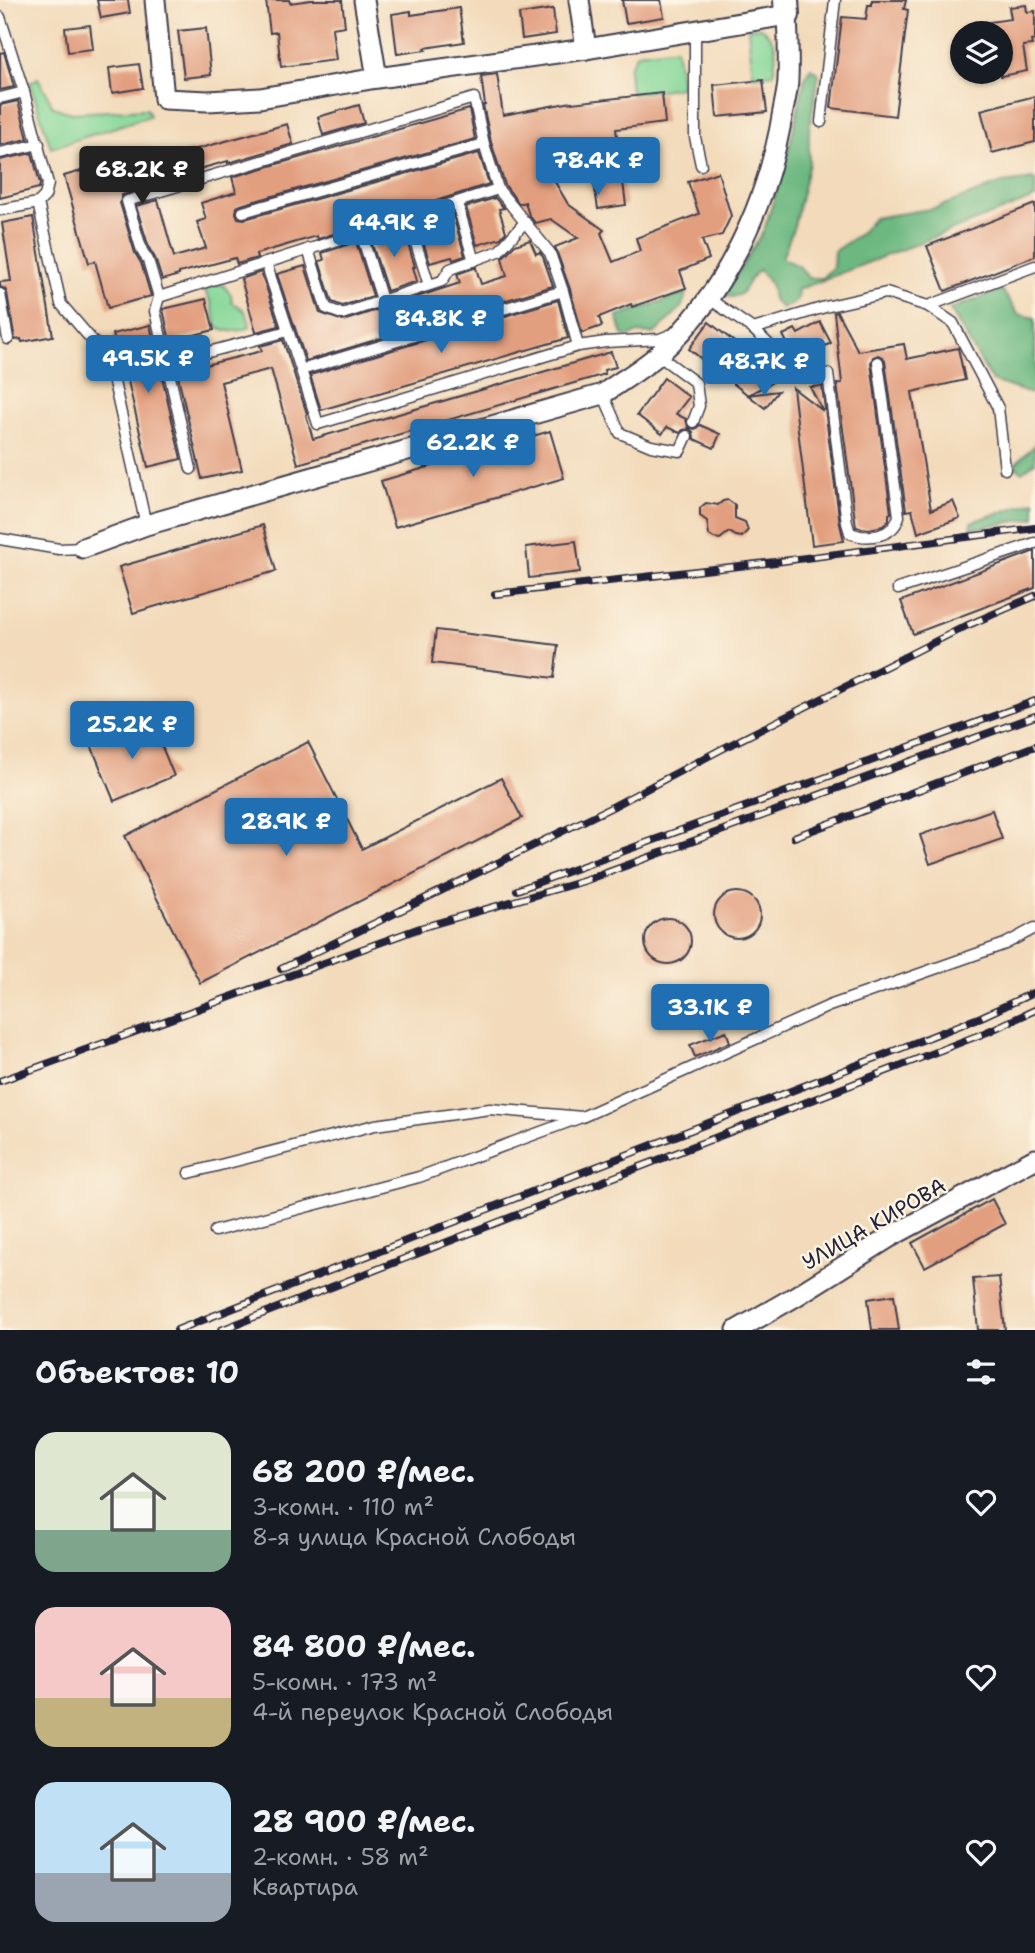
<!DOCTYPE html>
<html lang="ru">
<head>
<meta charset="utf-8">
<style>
  :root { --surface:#171b24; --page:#20242c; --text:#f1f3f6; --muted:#9ea1a6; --accent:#1f6fb2 }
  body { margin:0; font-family:"Shantell Sans",sans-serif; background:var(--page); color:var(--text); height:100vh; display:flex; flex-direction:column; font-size:26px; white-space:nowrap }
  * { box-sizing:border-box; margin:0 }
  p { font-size:23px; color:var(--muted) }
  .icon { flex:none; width:38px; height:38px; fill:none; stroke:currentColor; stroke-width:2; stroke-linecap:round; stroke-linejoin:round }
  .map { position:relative; height:1330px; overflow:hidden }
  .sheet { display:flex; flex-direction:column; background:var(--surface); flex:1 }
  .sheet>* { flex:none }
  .buttons { position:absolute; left:950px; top:21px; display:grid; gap:14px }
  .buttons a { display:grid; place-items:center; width:63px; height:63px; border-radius:50%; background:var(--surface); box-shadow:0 2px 5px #0004; font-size:35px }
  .price { position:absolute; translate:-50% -60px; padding:0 16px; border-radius:7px; background:var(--accent); color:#fff; font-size:23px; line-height:46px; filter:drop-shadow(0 2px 4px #0008) }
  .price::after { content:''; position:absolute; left:50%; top:42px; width:21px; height:16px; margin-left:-10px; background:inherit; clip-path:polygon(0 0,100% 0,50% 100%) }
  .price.current { background:#222; color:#fff }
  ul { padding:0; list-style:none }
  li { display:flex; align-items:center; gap:21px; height:175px; padding:0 35px }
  li span { display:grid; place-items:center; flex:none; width:196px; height:140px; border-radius:21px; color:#555 }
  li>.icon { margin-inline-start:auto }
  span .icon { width:84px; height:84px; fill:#fffc; stroke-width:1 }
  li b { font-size:30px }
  h2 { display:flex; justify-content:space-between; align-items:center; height:84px; padding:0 35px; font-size:30px }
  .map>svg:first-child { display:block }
</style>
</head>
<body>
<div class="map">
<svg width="1035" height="1330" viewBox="0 0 1035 1330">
  <rect width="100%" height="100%" fill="#fcf5e5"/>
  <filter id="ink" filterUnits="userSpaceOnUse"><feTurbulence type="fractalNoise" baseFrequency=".0143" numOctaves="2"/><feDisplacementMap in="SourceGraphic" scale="14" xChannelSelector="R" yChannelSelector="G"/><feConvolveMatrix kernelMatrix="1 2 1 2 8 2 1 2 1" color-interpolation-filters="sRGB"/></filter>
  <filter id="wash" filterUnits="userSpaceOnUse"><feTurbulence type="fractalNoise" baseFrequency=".00686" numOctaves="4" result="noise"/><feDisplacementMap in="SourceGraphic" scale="28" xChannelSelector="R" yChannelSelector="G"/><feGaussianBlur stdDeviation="1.57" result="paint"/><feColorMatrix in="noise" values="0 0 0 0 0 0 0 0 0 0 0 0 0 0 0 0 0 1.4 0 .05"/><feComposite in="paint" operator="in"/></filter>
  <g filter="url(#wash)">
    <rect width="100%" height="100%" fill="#f2daba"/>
    <!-- green -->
    <g fill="#85d798" stroke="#547c6a" stroke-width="2">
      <path d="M 760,27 C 779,41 777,53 773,74 L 753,76 L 748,29 Z"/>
      <path d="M 676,48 L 682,87 L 631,94 L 629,68 L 637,53 Z"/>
      <path d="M 38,78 L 46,92 L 53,107 L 71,113 L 147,109 L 150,116 L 51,148 L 30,83 Z"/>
      <path d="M 215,285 L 223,285 L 231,295 L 232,303 C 245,308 248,314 250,327 C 237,332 230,333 217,327 L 211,302 L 205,291 L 207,288 Z"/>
    </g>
    <!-- forest -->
    <g fill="#6cb880" stroke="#476d5e" stroke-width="2">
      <path d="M 811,68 L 819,74 L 809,130 L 809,163 L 794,226 L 782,258 L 800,267 L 808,278 L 822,278 L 833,267 L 834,251 L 860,234 L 874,218 L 936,208 L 1002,183 L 1035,179 L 1035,198 L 797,290 L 798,298 L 793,304 L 782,308 C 766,296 776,297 770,284 C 768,279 762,274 759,270 L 751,278 L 741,294 L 732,297 L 724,295 L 764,230 L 786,162 L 805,78 Z"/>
      <path d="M 1002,290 L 1018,314 L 1035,318 L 1035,399 L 1035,395 L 992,381 L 950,309 Z"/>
      <path d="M 687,293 L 681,308 L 654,334 L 636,333 L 631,336 L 623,335 L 617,316 Z"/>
      <path d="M 1035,440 L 1035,462 L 1022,472 L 1014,465 L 1035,445 Z"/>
      <path d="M 1035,501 L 1035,518 L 971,529 L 971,522 Z"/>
    </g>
    <g id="blocks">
      <!-- building -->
      <g fill="#e29f7f">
        <path d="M 97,0 L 128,0 L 130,13 L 101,18 Z"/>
        <path d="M 266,0 L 289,0 L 290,3 L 311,0 L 342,0 L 345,26 L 332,28 L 336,60 L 281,67 L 277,32 L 270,33 Z"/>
        <path d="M 622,0 L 661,0 L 664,17 L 626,23 Z"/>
        <path d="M 872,0 L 906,0 L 904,9 L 908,10 L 895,116 L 831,108 L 842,17 L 866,19 L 868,5 L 872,5 Z"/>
        <path d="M 1026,5 L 1027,12 L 1035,11 L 1035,40 L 1031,41 L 1032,45 L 1023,46 L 1027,71 L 1001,76 L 1001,33 L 969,33 L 968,25 L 1011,19 L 1009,7 Z"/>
        <path d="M 459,8 L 464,42 L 425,48 L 426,50 L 397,54 L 392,14 L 411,11 L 411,15 Z"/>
        <path d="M 553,9 L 556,34 L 522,39 L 519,14 Z"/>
        <path d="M 90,25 L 93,49 L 68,52 L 65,28 Z"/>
        <path d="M 206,28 L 211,75 L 184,78 L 178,31 Z"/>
        <path d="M 4,52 L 14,87 L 0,90 L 0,53 Z"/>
        <path d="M 139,64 L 143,88 L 112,93 L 109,68 Z"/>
        <path d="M 497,74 L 503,115 L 572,102 L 572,103 L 662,93 L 665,123 L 616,129 L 626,205 L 598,209 L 592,170 L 552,177 L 568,204 L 604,230 L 601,233 L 613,262 L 640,251 L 636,238 L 699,214 L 688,182 L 718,172 L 731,216 L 722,235 L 702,240 L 709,259 L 680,271 L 686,288 L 632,307 L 631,304 L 599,317 L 602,326 L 582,333 L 570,289 L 555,247 L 578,238 L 551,219 L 535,223 L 529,215 L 525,202 L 519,204 L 505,185 L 491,142 L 483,105 L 485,105 L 481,76 Z"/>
        <path d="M 763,80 L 767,112 L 717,117 L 714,85 Z"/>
        <path d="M 1035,96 L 1035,142 L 992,153 L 981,110 Z"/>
        <path d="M 18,101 L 28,139 L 0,145 L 0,105 Z"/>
        <path d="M 359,105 L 364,123 L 323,135 L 318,117 Z"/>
        <path d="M 469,109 L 475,139 L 241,205 L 237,207 L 236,213 L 238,218 L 245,219 L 479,153 L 489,184 L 318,239 L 317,236 L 256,254 L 257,258 L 237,264 L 235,258 L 179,273 L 179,275 L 162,280 L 155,258 L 149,248 L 136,206 L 158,200 L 174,257 L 206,248 L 197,222 L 206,219 L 201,203 L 236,192 L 232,177 Z"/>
        <path d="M 287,124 L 293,144 L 228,163 L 228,161 L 152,182 L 153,185 L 122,195 L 120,203 L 135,253 L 141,263 L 151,296 L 108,308 L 95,261 L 89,263 L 64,176 L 109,163 L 111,173 Z"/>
        <path d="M 32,153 L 40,184 L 39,188 L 0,198 L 0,160 Z"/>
        <path d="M 495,198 L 504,208 L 499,209 L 506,232 L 501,238 L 477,245 L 466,207 Z"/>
        <path d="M 1035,204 L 1035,256 L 945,291 L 927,246 Z"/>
        <path d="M 452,212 L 465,256 L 453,260 L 452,257 L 430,263 L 417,223 Z"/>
        <path d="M 33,217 L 53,336 L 22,342 L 21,339 L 15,340 L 7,293 L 5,289 L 0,287 L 0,282 L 11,281 L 2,223 Z"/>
        <path d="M 403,227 L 415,267 L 413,267 L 417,281 L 387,291 L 370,238 Z"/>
        <path d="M 530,240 L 536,254 L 540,252 L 543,257 L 553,286 L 306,361 L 277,274 L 305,266 L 320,313 L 343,321 L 460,283 L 457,274 L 474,268 L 476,268 L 481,284 L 507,276 L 502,258 L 515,245 Z"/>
        <path d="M 356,242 L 373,296 L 342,306 L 332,302 L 319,261 L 324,260 L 322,253 Z"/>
        <path d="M 261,272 L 279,326 L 256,332 L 241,279 Z"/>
        <path d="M 206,299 L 214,330 L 170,341 L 163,309 Z"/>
        <path d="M 558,300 L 568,338 L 321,410 L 310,375 Z"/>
        <path d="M 837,312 L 858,351 L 904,344 L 907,359 L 958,348 L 965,380 L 912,392 L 931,510 L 953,501 L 960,518 L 918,533 L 912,510 L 906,511 L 885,361 L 883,357 L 878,355 L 873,357 L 871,363 L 891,513 L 889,514 L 889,520 L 883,526 L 869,529 L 856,527 L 837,384 L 842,383 L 834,313 Z"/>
        <path d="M 709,322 L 780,378 L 748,395 L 689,349 Z"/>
        <path d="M 820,322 L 831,343 L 806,356 L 809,369 L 805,369 L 796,361 L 783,335 L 795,329 L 798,334 Z"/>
        <path d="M 150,325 L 181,459 L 148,467 L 124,364 L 120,364 L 113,334 Z"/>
        <path d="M 283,340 L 307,414 L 306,415 L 313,439 L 611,352 L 616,367 L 604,370 L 605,374 L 298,464 L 271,369 L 221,382 L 242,470 L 202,479 L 177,372 L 262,351 L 260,346 Z"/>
        <path d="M 664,378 L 689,397 L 676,414 L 686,419 L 688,427 L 695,429 L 700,425 L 720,434 L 714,448 L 694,439 L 693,432 L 690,429 L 683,430 L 680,433 L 667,427 L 662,434 L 637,415 Z"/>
        <path d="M 822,386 L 840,524 L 844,541 L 812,545 L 793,388 L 823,411 L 810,387 Z"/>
        <path d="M 778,391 L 765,408 L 748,395 Z"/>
        <path d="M 550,431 L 564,478 L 395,527 L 381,481 Z"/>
        <path d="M 728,500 L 735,505 L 735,518 L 745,522 L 748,530 L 742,537 L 736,536 L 729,532 L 720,539 L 714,538 L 709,535 L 707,521 L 700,516 L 700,508 L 706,503 L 718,505 L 723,501 Z"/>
        <path d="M 263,525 L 276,571 L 133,613 L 119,567 Z"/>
        <path d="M 576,541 L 580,572 L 529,578 L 526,547 Z"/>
        <path d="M 1035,551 L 1035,588 L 913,634 L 901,601 Z"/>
        <path d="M 436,630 L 558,645 L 554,678 L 432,663 Z"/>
        <path d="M 151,720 L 174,776 L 114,801 L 91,745 Z"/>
        <path d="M 308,742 L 362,849 L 501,778 L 522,818 L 200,983 L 125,836 Z"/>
        <path d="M 992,810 L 1002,839 L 930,864 L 920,835 Z"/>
        <circle cx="737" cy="915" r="23"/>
        <circle cx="668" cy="941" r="23"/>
        <path d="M 726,1031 L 730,1042 L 695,1057 L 690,1045 Z"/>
        <path d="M 992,1199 L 1005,1224 L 925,1267 L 912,1243 Z"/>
        <path d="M 999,1277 L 1005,1330 L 978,1330 L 973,1279 Z"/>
        <path d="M 894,1295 L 899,1330 L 872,1330 L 868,1299 Z"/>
      </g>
    </g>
  </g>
  <g filter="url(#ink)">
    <use href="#blocks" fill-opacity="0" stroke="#413e4e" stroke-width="2"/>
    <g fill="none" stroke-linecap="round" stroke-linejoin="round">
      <!-- service casing -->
      <g stroke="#413e4e" stroke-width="13">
        <g id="service">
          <path d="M 0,17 L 24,92 L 48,184 L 45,196 L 38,203 L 61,304 L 109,360 L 146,525"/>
          <path d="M 695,30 L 695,137 L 701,165"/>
          <path d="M 0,98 L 24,92"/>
          <path d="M 821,122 L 835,0"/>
          <path d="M 0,153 L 39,144"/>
          <path d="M 498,189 L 159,297 L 148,260 L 142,251 L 127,201 L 474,98 L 484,144 L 498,189 L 550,253 L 563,291 L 578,346"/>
          <path d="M 457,203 L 474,261"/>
          <path d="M 0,210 L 38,203"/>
          <path d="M 243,212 L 484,144"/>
          <path d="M 408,218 L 429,285"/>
          <path d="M 361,233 L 382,300"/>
          <path d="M 308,249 L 326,308 L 342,314 L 442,281 L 450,269 L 499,251 L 525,222"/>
          <path d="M 266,263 L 301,370"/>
          <path d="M 563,291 L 301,370 L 318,424 L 578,346 L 606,342 L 660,339 L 670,335"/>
          <path d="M 0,294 L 8,339"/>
          <path d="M 159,297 L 155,311 L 191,469"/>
          <path d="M 708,298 L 753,329 L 825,307 L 886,293 L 928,306 L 1035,266"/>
          <path d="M 928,306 L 953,323 L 998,408 L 1005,469"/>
          <path d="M 753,329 L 802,377 L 828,374 L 847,523 L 850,533 C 868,540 894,537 899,516 L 878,362"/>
          <path d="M 658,355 L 696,383 L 699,406 L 693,422"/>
          <path d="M 167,363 L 288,331"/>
          <path d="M 603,394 L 620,433 L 651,446 L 680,451 L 687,436"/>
          <path d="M 0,539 L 59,549 L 83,548"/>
          <path d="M 898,589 L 1035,543"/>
          <path d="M 189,1173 L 375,1125 L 490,1109 L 582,1117 L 829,1006 L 1005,944 L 1035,928"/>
          <path d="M 215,1231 L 419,1177 L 579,1118"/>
        </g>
      </g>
      <!-- minor casing -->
      <g stroke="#413e4e" stroke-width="23">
        <g id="minor">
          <path d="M 364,0 L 377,78"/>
          <path d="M 579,0 L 586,49"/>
          <path d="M 83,548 L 146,525 L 603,394 C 621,381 642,369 659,354 C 727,294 769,198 783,111 C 785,100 788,89 788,79 C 789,58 788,36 787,15 L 586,49 L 377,78 L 260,98 L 208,101 L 164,99 L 155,0"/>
          <path d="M 737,1330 L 796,1296 L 890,1237 L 1035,1159"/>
        </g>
      </g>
      <!-- tertiary casing -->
      <g stroke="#413e4e" stroke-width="28">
        <path id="tertiary" d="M 786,0 L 787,15"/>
      </g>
      <!-- service -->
      <use href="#service" stroke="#fff" stroke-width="10"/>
      <!-- minor -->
      <use href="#minor" stroke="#fff" stroke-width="19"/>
      <!-- tertiary -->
      <use href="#tertiary" stroke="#fff" stroke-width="24"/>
      <!-- rail casing -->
      <g stroke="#22223b" stroke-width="8">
        <g id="rail">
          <path d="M 495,594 L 775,562 L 1035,528"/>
          <path d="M 794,837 L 1035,746"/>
          <path d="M 517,890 L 1035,701"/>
          <path d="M 281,969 L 612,807 L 720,750 L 966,626 L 1035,596"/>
          <path d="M 0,1081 L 420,928 L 584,881 L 1035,716"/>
          <path d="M 177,1330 L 981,1017 L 1035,992"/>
          <path d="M 221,1330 L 987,1032 L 1035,1010"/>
        </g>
      </g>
      <!-- rail -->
      <use href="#rail" stroke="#fcf5e5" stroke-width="5" stroke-dasharray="16" stroke-linecap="butt"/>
    </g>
  </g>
  <g text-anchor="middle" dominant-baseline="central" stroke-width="5" stroke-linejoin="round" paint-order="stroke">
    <!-- street labels -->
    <g font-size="21" fill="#22223b" stroke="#fcf5e5">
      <text transform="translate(874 1224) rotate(-30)">УЛИЦА КИРОВА</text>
    </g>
  </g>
</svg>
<div class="buttons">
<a><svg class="icon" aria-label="layers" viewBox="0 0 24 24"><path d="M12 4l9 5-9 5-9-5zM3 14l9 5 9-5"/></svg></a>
</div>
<b class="price" style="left:598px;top:197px">78.4K ₽</b>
<b class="price current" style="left:142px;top:206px">68.2K ₽</b>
<b class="price" style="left:394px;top:259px">44.9K ₽</b>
<b class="price" style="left:441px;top:355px">84.8K ₽</b>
<b class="price" style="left:148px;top:395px">49.5K ₽</b>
<b class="price" style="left:764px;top:398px">48.7K ₽</b>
<b class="price" style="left:473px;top:479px">62.2K ₽</b>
<b class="price" style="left:132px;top:761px">25.2K ₽</b>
<b class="price" style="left:286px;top:858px">28.9K ₽</b>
<b class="price" style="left:710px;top:1044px">33.1K ₽</b>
</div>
<section class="sheet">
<h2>Объектов: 10<svg class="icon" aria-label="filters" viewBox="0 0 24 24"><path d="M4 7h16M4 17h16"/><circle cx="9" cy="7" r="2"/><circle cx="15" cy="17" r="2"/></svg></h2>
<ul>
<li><span style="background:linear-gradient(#dfe7d0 70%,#7fa58c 0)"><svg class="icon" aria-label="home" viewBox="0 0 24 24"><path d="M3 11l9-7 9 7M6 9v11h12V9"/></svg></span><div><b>68 200 ₽/мес.</b><p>3-комн. · 110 m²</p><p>8-я улица Красной Слободы</p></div><svg class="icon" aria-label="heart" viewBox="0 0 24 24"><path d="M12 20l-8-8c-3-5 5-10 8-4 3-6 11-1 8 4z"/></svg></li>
<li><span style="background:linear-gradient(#f6c9c9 65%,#c2b280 0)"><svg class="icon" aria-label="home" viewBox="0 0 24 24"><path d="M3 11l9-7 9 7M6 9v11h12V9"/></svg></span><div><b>84 800 ₽/мес.</b><p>5-комн. · 173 m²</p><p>4-й переулок Красной Слободы</p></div><svg class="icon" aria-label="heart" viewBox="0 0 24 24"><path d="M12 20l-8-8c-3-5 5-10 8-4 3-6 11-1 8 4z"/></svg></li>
<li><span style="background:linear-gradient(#bfe0f5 65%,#9aa5b1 0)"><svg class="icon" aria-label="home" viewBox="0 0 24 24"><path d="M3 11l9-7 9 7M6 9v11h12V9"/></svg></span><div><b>28 900 ₽/мес.</b><p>2-комн. · 58 m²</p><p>Квартира</p></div><svg class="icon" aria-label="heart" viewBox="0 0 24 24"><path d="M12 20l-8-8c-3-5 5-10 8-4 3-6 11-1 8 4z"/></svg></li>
</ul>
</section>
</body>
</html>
